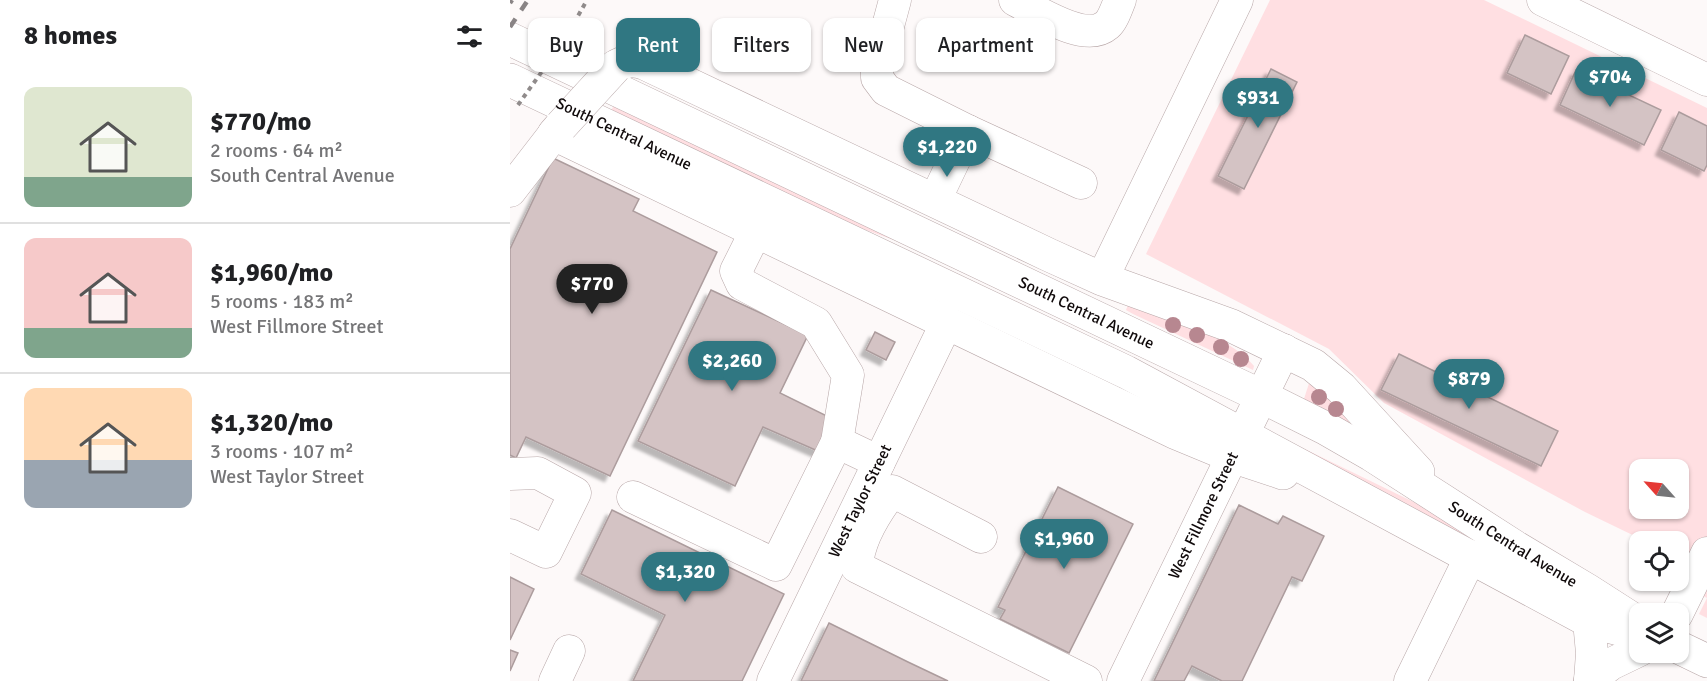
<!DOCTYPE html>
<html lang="en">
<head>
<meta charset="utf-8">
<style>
  :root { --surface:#fff; --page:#f2f2f2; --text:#202124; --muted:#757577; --line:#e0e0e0; --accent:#307782 }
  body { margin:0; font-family:Signika,sans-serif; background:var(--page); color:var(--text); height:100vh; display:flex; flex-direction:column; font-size:22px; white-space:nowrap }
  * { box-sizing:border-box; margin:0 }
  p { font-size:20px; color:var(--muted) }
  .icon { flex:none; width:33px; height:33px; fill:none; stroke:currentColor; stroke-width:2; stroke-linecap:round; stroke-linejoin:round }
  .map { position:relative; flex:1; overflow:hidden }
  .details { display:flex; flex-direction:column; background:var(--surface); width:510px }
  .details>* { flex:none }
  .banner { position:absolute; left:18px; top:18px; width:570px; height:54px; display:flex; gap:12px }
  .needle { width:39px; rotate:297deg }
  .buttons { position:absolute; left:1119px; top:459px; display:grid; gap:12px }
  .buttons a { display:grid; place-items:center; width:60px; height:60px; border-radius:12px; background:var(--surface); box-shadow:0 2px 4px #0004; font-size:30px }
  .price { position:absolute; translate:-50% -51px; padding:0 14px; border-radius:21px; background:var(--accent); color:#fff; font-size:20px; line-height:39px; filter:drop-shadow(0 2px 3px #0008) }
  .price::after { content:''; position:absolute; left:50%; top:36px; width:18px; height:14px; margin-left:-9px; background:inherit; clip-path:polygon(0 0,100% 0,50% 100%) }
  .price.active { background:#222; color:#fff }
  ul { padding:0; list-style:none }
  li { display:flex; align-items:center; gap:18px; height:150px; padding:0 24px }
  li+li { border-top:2px solid var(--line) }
  li span { display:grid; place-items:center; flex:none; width:168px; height:120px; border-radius:12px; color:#555 }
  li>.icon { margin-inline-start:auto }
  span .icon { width:72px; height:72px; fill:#fffc; stroke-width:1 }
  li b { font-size:26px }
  h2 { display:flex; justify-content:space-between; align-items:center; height:72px; padding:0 24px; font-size:26px }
  .tag { padding:0 21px; border-radius:12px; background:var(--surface); box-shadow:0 2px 4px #0004; font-size:21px; line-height:54px }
  .tag.active { background:var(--accent); color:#fff }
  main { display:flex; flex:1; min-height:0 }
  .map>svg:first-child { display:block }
</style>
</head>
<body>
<main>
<section class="details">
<h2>8 homes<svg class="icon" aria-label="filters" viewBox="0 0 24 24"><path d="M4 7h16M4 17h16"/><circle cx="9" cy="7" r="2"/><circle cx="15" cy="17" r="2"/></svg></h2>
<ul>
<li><span style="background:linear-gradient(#dfe7d0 75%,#7fa58c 0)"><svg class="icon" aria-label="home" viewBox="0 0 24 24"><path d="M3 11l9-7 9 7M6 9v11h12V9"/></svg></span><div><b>$770/mo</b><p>2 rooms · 64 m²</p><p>South Central Avenue</p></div></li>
<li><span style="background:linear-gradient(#f6c9c9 75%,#7fa58c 0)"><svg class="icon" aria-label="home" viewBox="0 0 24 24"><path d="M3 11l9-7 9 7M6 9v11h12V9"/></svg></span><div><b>$1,960/mo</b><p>5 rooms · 183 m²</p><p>West Fillmore Street</p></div></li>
<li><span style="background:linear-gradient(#ffd9b3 60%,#9aa5b1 0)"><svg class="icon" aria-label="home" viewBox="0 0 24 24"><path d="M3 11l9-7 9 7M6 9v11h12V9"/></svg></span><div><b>$1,320/mo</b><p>3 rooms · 107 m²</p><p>West Taylor Street</p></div></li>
</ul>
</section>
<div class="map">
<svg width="1197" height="681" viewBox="0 0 1197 681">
  <defs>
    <filter id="shadow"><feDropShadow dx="-5.5" dy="5.5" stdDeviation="1.5" flood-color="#0004"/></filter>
  </defs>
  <rect width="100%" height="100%" fill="#fdf9f9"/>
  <!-- green -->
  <g fill="#ffdfe2" fill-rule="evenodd">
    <path d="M 760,0 L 974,0 L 1197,108 L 1197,618 L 1189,614 L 1197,598 L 1161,581 L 1168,580 L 1168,542 L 1135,541 L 1075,512 L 874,403 L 819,349 L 636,254 ZM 1130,470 L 1168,470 L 1168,508 L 1130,508 Z"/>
    <path d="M 105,104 L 395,244 L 342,225 L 100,112 Z"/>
    <path d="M 618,305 C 657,320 717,333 744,366 L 743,370 L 623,314 L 616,310 Z"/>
    <path d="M 801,377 L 868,441 L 793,402 Z"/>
    <path d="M 770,437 L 916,508 L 995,557 Z"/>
  </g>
  <!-- building -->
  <g fill="#d4c3c4" stroke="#ac9c9d" stroke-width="1.5" filter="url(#shadow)">
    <path d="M 1015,35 L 1059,56 L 1041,94 L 997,73 Z"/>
    <path d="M 761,69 L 787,82 L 734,189 L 708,176 Z"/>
    <path d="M 1066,70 L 1151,110 L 1134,145 L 1050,105 Z"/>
    <path d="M 1169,112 L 1197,126 L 1197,165 L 1194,171 L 1151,150 Z"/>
    <path d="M 43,158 L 129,199 L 123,211 L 207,252 L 100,476 L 16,437 L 6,458 L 0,455 L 0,249 Z"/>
    <path d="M 201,290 L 298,335 L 270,393 L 325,420 L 310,452 L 253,427 L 225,486 L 128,441 Z"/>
    <path d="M 365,332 L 385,342 L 376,360 L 356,350 Z"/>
    <path d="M 889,354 L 1048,431 L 1031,466 L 871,390 Z"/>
    <path d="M 548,487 L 623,524 L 559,653 L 490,619 L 495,610 L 488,607 Z"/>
    <path d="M 729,505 L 768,524 L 773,516 L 814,536 L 792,581 L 782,577 L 732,681 L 712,681 L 682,666 L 674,681 L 644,681 Z"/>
    <path d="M 102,510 L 274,594 L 232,681 L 123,681 L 155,615 L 71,574 Z"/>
    <path d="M 0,577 L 24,589 L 0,640 Z"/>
    <path d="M 319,623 L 398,662 L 438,681 L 291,681 Z"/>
    <path d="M 0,650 L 8,653 L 0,671 Z"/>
  </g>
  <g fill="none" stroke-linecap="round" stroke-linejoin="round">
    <!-- minor casing -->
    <g stroke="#b8a7a8" stroke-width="33">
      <g id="minor">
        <path d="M 385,0 L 367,67 L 367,78 L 376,90 L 458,131 L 571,183"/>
        <path d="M 505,0 C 527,11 575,44 597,25 C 603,20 607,7 610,0"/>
        <path d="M 1033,0 L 1197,80"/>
        <path d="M 0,191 L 44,134"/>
        <path d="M 425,200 L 458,131"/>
        <path d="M 246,231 L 226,271 L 232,284 L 306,323 L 338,375 L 327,442"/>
        <path d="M 592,279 L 727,0"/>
        <path d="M 0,474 L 28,473 L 65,493 L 36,552 L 0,535"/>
        <path d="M 123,497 L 266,565 L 327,442 L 369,462"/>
        <path d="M 471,537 L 382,491 C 366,512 348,540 347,567 L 576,681"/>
        <path d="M 1167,614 L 1197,553"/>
        <path d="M 1079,621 L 1082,653 L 1080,681"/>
        <path d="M 1080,680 L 1101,664 L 1130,650"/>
        <path d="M 45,681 L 59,651"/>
        <path id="s1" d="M 263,681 L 437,322"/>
        <path id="s2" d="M 613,681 L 774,350"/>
        <path d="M 900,681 L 961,556"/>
      </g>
    </g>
    <!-- major casing -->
    <g stroke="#b8a7a8" stroke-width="34">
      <g id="major">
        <path id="s3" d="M 0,39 L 751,396 L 815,428 L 862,455 L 1005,547 L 1077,590 L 1130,624"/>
        <path d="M 105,67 C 115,61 122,59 134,63 L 539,255 L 592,279 L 722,326 L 803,365 L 831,388 L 908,472"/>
        <path id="s4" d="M 0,80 L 616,372 L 1079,621 L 1128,634"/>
        <path d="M 51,126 L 44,134 L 664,432 L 722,456 L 773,473"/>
        <path d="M 1168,647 L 1197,661"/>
      </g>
    </g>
    <!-- path -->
    <path stroke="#908b8b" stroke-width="4" stroke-dasharray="4.5 4.5" stroke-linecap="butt" d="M 55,39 L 77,0"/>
    <!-- minor -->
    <use href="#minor" stroke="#fff" stroke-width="32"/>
    <!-- major -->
    <use href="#major" stroke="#fff" stroke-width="33"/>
    <!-- rail -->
    <g stroke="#898485" stroke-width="4.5" stroke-dasharray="10 10" stroke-linecap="butt">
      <path d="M 0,3 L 2,0"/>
      <path d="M 0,27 L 18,0"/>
    </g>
    <!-- major-bridge casing -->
    <g stroke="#b8a7a8" stroke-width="34" stroke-linecap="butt">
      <path id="major-bridge" d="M 51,126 L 105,67"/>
    </g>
    <!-- path-bridge -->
    <path stroke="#908b8b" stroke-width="4" stroke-dasharray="4.5 4.5" stroke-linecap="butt" d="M 8,105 L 53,42"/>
    <!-- major-bridge -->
    <use href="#major-bridge" stroke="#fff" stroke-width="33"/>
  </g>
  <!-- trees -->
  <g fill="#b78790">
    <circle cx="663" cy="325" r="8"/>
    <circle cx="687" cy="335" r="8"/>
    <circle cx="711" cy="347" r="8"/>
    <circle cx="731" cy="359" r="8"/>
    <circle cx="809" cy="397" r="8"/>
    <circle cx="826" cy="409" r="8"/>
  </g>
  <g text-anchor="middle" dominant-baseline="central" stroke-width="4.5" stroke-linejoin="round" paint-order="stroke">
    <!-- street labels -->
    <g font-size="16" fill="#100a0b" stroke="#fff">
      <text stroke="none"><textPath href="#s4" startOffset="126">South Central Avenue</textPath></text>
      <text stroke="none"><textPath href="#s3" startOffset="638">South Central Avenue</textPath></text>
      <text stroke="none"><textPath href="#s1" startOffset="200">West Taylor Street</textPath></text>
      <text stroke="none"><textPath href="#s2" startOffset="184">West Fillmore Street</textPath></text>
      <text stroke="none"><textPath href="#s3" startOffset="1124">South Central Avenue</textPath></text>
    </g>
  </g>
</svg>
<div class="buttons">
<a><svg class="needle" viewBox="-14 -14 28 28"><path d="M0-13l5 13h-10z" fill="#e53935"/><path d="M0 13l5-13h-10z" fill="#757577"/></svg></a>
<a><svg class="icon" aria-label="locate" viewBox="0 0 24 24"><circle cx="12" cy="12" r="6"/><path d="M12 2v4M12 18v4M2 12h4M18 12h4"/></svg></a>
<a><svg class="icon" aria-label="layers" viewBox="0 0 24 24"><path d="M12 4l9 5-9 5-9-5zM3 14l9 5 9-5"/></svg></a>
</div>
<b class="price" style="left:1100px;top:108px">$704</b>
<b class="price" style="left:748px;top:129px">$931</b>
<b class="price" style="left:437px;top:178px">$1,220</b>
<b class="price active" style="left:82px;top:315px">$770</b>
<b class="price" style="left:222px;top:392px">$2,260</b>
<b class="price" style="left:959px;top:410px">$879</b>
<b class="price" style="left:554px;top:570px">$1,960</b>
<b class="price" style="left:175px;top:603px">$1,320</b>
<div class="banner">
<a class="tag">Buy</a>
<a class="tag active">Rent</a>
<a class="tag">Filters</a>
<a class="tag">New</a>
<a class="tag">Apartment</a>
</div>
</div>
</main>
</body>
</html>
